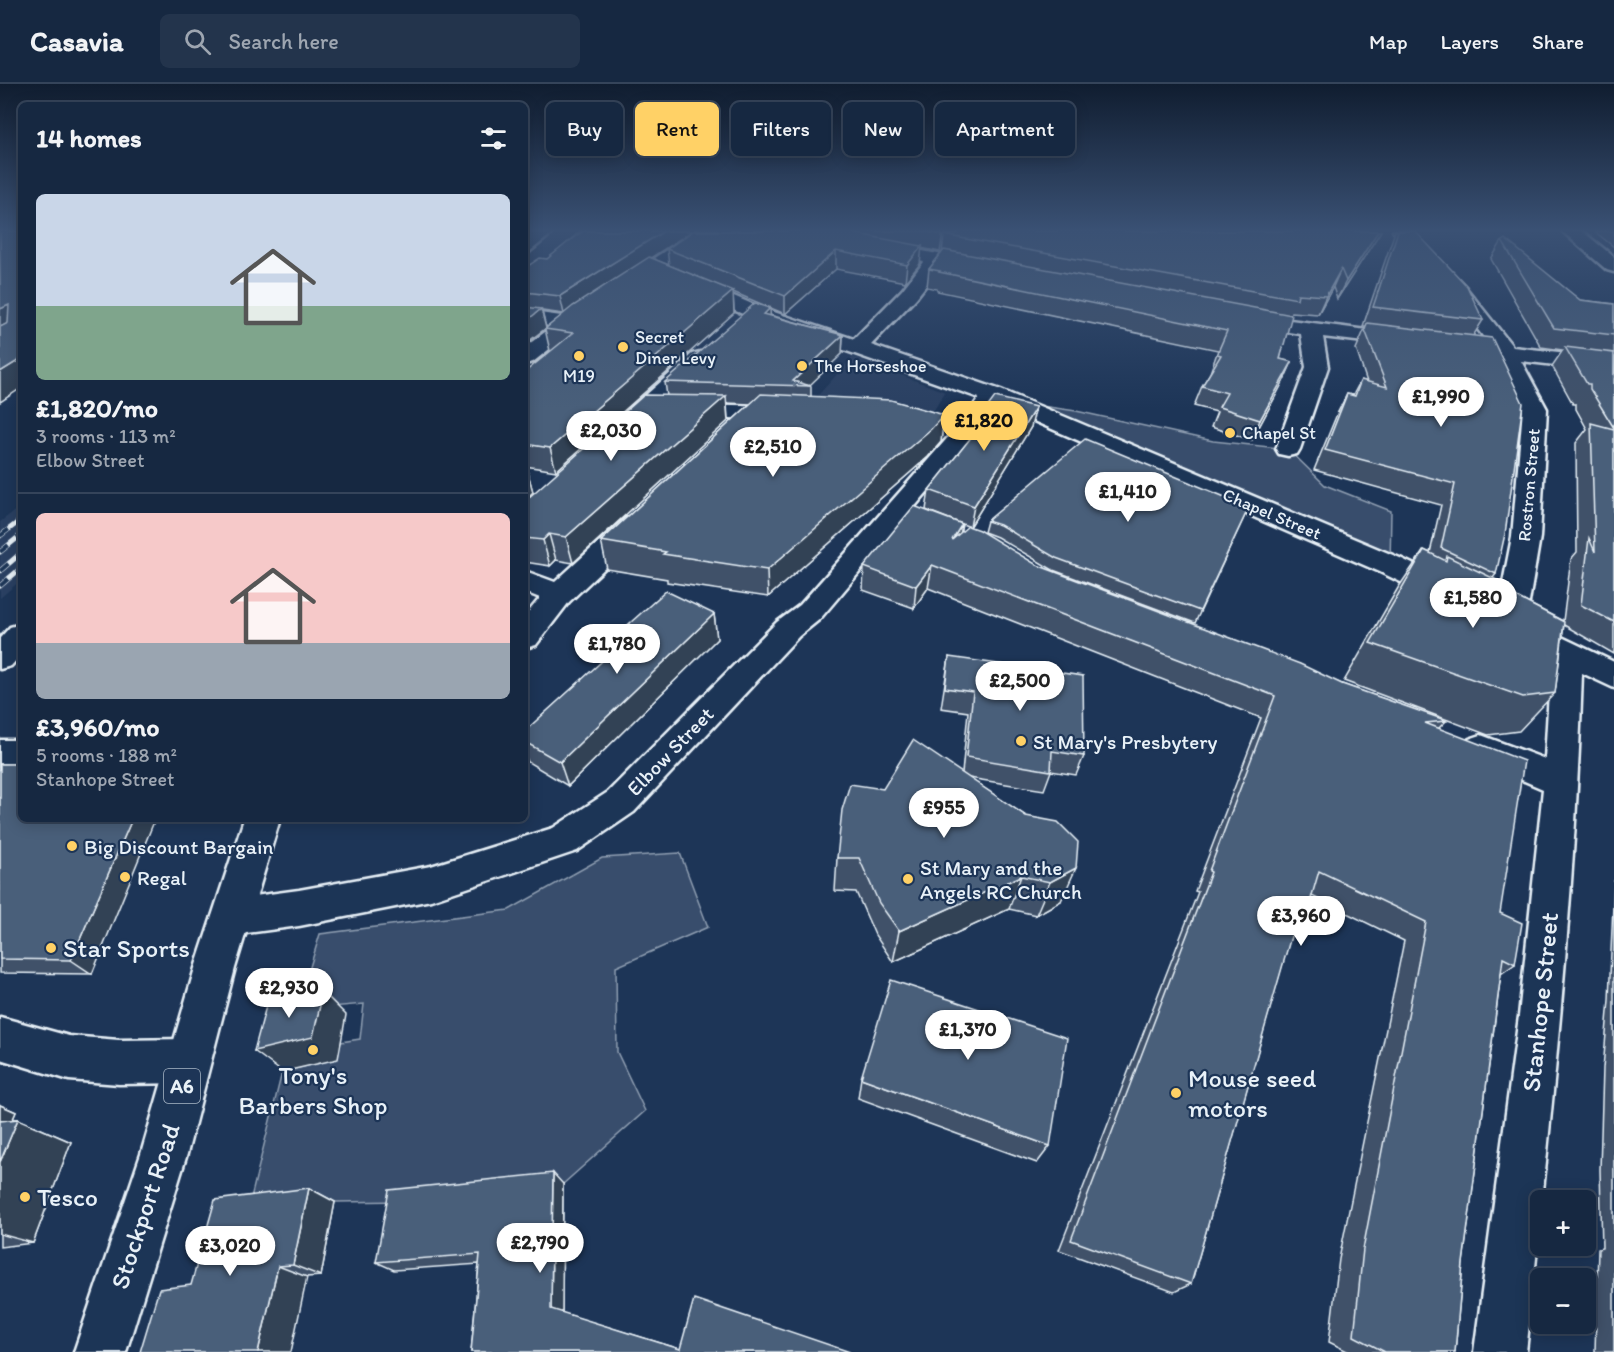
<!DOCTYPE html>
<html lang="en">
<head>
<meta charset="utf-8">
<style>
  :root { --surface:#162841; --page:#23344c; --text:#f1f3f6; --muted:#9ea6b1; --line:#35445a; --accent:#ffd166 }
  body { margin:0; font-family:Itim,sans-serif; background:var(--page); color:var(--text); height:100vh; display:flex; flex-direction:column; font-size:22px; white-space:nowrap }
  * { box-sizing:border-box; margin:0 }
  p { font-size:20px; color:var(--muted) }
  .icon { flex:none; width:33px; height:33px; fill:none; stroke:currentColor; stroke-width:2; stroke-linecap:round; stroke-linejoin:round }
  .map { position:relative; flex:1; overflow:hidden }
  .details { position:absolute; left:18px; top:18px; width:510px; height:720px; display:flex; flex-direction:column; background:var(--surface); border-radius:9px; box-shadow:0 3px 15px #0003,0 0 0 2px var(--line) }
  .details>* { flex:none }
  .top-card { position:absolute; left:546px; top:18px; width:570px; height:54px; display:flex; gap:12px }
  .fabs { position:absolute; left:1530px; top:1106px; display:grid; gap:12px }
  .fabs a { display:grid; place-items:center; width:66px; height:66px; border-radius:9px; background:var(--surface); box-shadow:0 3px 15px #0003,0 0 0 2px var(--line); font-size:30px }
  .price { position:absolute; translate:-50% -51px; padding:0 14px; border-radius:21px; background:#fff; color:#222; font-size:20px; line-height:39px; filter:drop-shadow(0 2px 3px #0008) }
  .price::after { content:''; position:absolute; left:50%; top:36px; width:18px; height:14px; margin-left:-9px; background:inherit; clip-path:polygon(0 0,100% 0,50% 100%) }
  .price.on { background:var(--accent); color:#111 }
  ul { padding:0; list-style:none }
  li { display:grid; align-content:center; gap:12px; height:318px; padding:0 18px }
  li+li { border-top:2px solid var(--line) }
  li span { display:grid; place-items:center; height:186px; border-radius:9px; color:#555 }
  li>.icon { margin-inline-start:auto }
  span .icon { width:108px; height:108px; fill:#fffc; stroke-width:1 }
  li b { font-size:26px }
  h2 { display:flex; justify-content:space-between; align-items:center; height:72px; padding:0 18px; font-size:26px }
  .pill { padding:0 21px; border-radius:9px; background:var(--surface); box-shadow:0 3px 15px #0003,0 0 0 2px var(--line); font-size:21px; line-height:54px }
  .pill.on { background:var(--accent); color:#111 }
  header { display:flex; align-items:center; gap:36px; box-sizing:border-box; height:84px; padding:0 30px; background:var(--surface); border-bottom:2px solid var(--line) }
  header strong { font-size:28px }
  nav { display:flex; gap:33px; margin-inline-start:auto; font-size:21px }
  .search { width:420px; height:54px; background:var(--page); display:flex; align-items:center; gap:15px; box-sizing:border-box; padding:0 21px; border-radius:9px; color:var(--muted); font-size:22px }
  .map>svg:first-child { display:block }
</style>
</head>
<body>
<header>
<strong>Casavia</strong>
<div class="search"><svg class="icon" aria-label="search" viewBox="0 0 24 24"><circle cx="10" cy="10" r="6"/><path d="M15 15l6 6"/></svg>Search here</div>
<nav><a>Map</a><a>Layers</a><a>Share</a></nav>
</header>
<div class="map">
<svg width="1614" height="1268" viewBox="0 0 1614 1268">
  <rect width="100%" height="100%" fill="#1d3557"/>
  <filter id="ink" filterUnits="userSpaceOnUse"><feTurbulence type="fractalNoise" baseFrequency=".0167" numOctaves="2"/><feDisplacementMap in="SourceGraphic" scale="12" xChannelSelector="R" yChannelSelector="G"/><feConvolveMatrix kernelMatrix="1 2 1 2 8 2 1 2 1" color-interpolation-filters="sRGB"/></filter>
  <g filter="url(#ink)">
    <!-- built -->
    <g fill="#2a4162">
      <path d="M 853,273 L 945,308 L 934,326 L 810,320 Z"/>
      <path d="M 21,422 L 21,496 L 0,514 L 0,438 Z"/>
    </g>
    <!-- green -->
    <g fill="#374d6c" stroke="#909fb2" stroke-width="1.5">
      <path d="M 1007,317 L 1076,327 L 1213,357 L 1288,365 L 1325,401 L 1391,427 L 1390,481 Z"/>
      <path d="M 680,769 L 708,843 L 616,883 L 617,968 L 645,1027 L 563,1100 L 406,1117 L 335,1118 L 247,1130 L 282,988 L 337,975 L 341,958 L 360,955 L 364,920 L 297,926 L 320,850 L 509,826 L 602,774 Z"/>
    </g>
    <g fill="none" stroke-linecap="round" stroke-linejoin="round">
      <!-- street casing -->
      <g stroke="#e8f1f8" stroke-width="5">
        <g id="street">
          <path d="M 559,147 L 579,147 L 541,181 L 527,181 L 525,178 L 527,173 Z"/>
          <path d="M 783,147 L 820,147 L 989,180 L 991,184 L 989,188 L 982,190 L 941,182 L 916,214 L 871,261 L 1001,306 L 1400,474 L 1460,503 L 1465,510 L 1460,517 L 1450,520 L 1440,517 L 1380,488 L 997,321 L 982,343 L 820,535 L 799,552 L 634,728 L 577,767 L 431,816 L 299,842 L 232,851 L 218,846 L 212,833 L 218,820 L 232,815 L 299,806 L 431,782 L 553,744 L 608,708 L 777,538 L 800,521 L 966,333 L 979,314 L 745,231 L 685,205 L 682,201 L 685,197 L 699,197 L 759,223 L 854,255 L 902,206 L 924,178 L 792,152 L 786,151 Z"/>
          <path d="M 1393,147 L 1412,147 L 1467,205 L 1513,263 L 1614,274 L 1614,288 L 1521,277 L 1547,325 L 1540,453 L 1526,536 L 1614,578 L 1614,604 L 1582,589 C 1575,817 1550,1043 1526,1268 L 1474,1268 L 1519,932 L 1543,705 L 1469,673 L 1464,664 L 1469,655 L 1481,651 L 1545,675 L 1551,574 L 1499,547 L 1495,540 L 1512,453 L 1523,325 L 1498,274 L 1445,267 L 1442,262 L 1445,257 L 1453,256 L 1489,260 L 1453,213 Z"/>
          <path d="M 1562,147 L 1582,147 L 1614,173 L 1614,188 L 1607,186 Z"/>
          <path d="M 1244,230 L 1405,251 L 1412,253 L 1416,257 L 1412,261 L 1405,263 L 1323,253 L 1328,283 L 1300,365 L 1297,370 L 1288,372 L 1279,370 L 1276,365 L 1306,283 L 1301,250 L 1237,240 L 1234,236 L 1237,232 Z"/>
          <path d="M 700,268 L 708,270 L 711,275 L 708,280 L 634,346 L 626,348 L 618,346 L 614,341 L 618,336 L 692,270 Z"/>
          <path d="M 682,320 L 786,322 L 794,324 L 798,329 L 794,334 L 786,336 L 674,332 L 670,327 L 674,322 Z"/>
          <path d="M 635,432 L 645,434 L 648,440 L 645,446 L 569,518 L 536,561 L 525,564 L 525,532 L 540,514 L 525,508 L 525,487 L 555,498 L 625,434 Z"/>
          <path d="M 21,540 L 21,571 L 11,582 L 0,585 L 0,554 L 10,543 Z"/>
          <rect x="0" y="656" width="21" height="28"/>
          <path d="M 0,933 L 69,952 L 119,956 L 188,955 L 203,962 L 210,977 L 203,992 L 188,999 L 119,1000 L 69,996 L 0,975 Z"/>
        </g>
      </g>
      <!-- secondary casing -->
      <g stroke="#e8f1f8" stroke-width="5">
        <path id="secondary" d="M 525,227 L 576,234 L 579,238 L 576,242 L 569,244 L 525,239 Z"/>
      </g>
      <!-- highway casing -->
      <g stroke="#e8f1f8" stroke-width="5">
        <g id="highway">
          <path d="M 696,147 L 717,147 L 631,206 L 617,206 L 614,202 L 617,198 Z"/>
          <path d="M 583,223 L 590,225 L 593,229 L 590,233 L 533,278 L 525,280 L 525,263 L 576,225 Z"/>
          <path d="M 244,735 L 280,735 L 235,884 L 187,1070 L 126,1268 L 74,1268 L 141,1070 L 195,884 Z"/>
        </g>
      </g>
      <!-- street -->
      <use href="#street" fill="#1d3557" fill-rule="evenodd"/>
      <!-- secondary -->
      <use href="#secondary" fill="#1d3557" fill-rule="evenodd"/>
      <!-- highway -->
      <use href="#highway" fill="#1d3557" fill-rule="evenodd"/>
      <!-- rail casing -->
      <g stroke="#e8f1f8" stroke-width="5">
        <g id="rail">
          <path d="M 0,452 L 21,436"/>
          <path d="M 0,468 L 21,451"/>
          <path d="M 0,487 L 21,469"/>
          <path d="M 0,502 L 21,484"/>
        </g>
      </g>
      <!-- rail -->
      <use href="#rail" stroke="#1d3557" stroke-width="4" stroke-dasharray="11" stroke-linecap="butt"/>
    </g>
    <!-- wall -->
    <g fill="#3f5169" stroke="#e8f1f8" stroke-width="1.5">
      <path d="M 584,147 L 692,147 L 651,174 L 669,181 L 667,165 L 693,147 L 947,147 L 944,151 L 1381,147 L 1337,215 L 1333,203 L 1318,230 L 1291,228 L 1280,275 L 1292,278 L 1283,298 L 1252,356 L 1211,343 L 1217,328 L 1194,322 L 1202,302 L 1210,289 L 1218,266 L 937,207 L 937,205 L 927,203 L 929,185 L 942,168 L 944,152 L 942,154 L 940,168 L 921,164 L 920,180 L 905,198 L 836,185 L 785,230 L 733,208 L 734,229 L 556,387 L 525,382 L 525,288 L 551,267 L 550,267 L 545,245 L 564,230 L 542,227 L 546,244 L 525,260 L 525,184 L 547,175 Z"/>
      <path d="M 1395,147 L 1415,147 L 1483,236 L 1473,252 L 1496,490 L 1493,494 L 1503,506 L 1563,537 L 1571,475 L 1577,468 L 1576,359 L 1587,345 L 1576,325 L 1576,320 L 1573,320 L 1552,282 L 1563,266 L 1541,263 L 1491,175 L 1502,157 L 1580,216 L 1614,220 L 1614,570 L 1564,541 L 1555,609 L 1519,647 L 1488,651 L 1344,597 L 1398,504 L 1424,466 L 1430,469 L 1441,421 L 1314,386 L 1337,330 L 1347,310 L 1353,311 L 1361,296 L 1367,298 L 1356,265 L 1366,242 L 1363,242 Z"/>
      <path d="M 1594,147 L 1614,147 L 1614,163 Z"/>
      <path d="M 770,231 L 843,251 L 842,270 L 809,301 L 811,302 L 811,313 L 944,331 L 941,358 L 928,373 L 768,513 L 667,498 L 667,495 L 607,485 L 601,457 L 750,320 L 727,319 L 728,337 L 573,479 L 556,476 L 550,482 L 525,478 L 525,382 L 526,382 L 533,408 L 526,415 L 667,312 L 665,298 Z"/>
      <path d="M 981,332 L 1031,343 L 970,443 L 926,426 L 929,406 L 979,344 Z"/>
      <path d="M 1249,423 L 1195,539 L 1053,486 L 997,453 L 984,448 L 987,437 Z"/>
      <path d="M 962,440 L 960,449 L 1037,481 L 1342,600 L 1446,637 L 1439,644 L 1500,829 L 1515,880 L 1501,890 L 1463,1179 L 1455,1268 L 1349,1268 L 1329,1258 L 1339,1175 L 1404,857 L 1312,812 L 1306,832 L 1292,847 L 1191,1200 L 1174,1208 L 1059,1166 L 1198,808 L 1195,807 L 1261,634 L 928,504 L 914,524 L 863,506 L 864,483 Z"/>
      <path d="M 714,530 L 717,555 L 568,702 L 528,678 L 525,671 L 525,647 L 615,566 L 612,555 Z"/>
      <path d="M 949,573 L 1084,672 L 1076,691 L 1051,687 L 1044,706 L 969,694 L 1026,732 L 1061,817 L 1036,831 L 1009,825 L 893,878 L 875,851 L 856,808 L 835,807 L 837,774 L 883,705 L 962,689 L 968,628 L 941,624 Z"/>
      <path d="M 0,680 L 15,680 L 92,890 L 0,889 Z"/>
      <path d="M 1614,796 L 1614,1268 L 1595,1268 L 1598,1165 L 1602,1164 L 1600,1086 L 1603,984 L 1609,916 Z"/>
      <path d="M 861,994 L 1050,1062 L 1037,1079 L 858,1014 Z"/>
      <path d="M 0,1021 L 16,1028 L 13,1035 L 18,1035 L 71,1058 L 33,1159 L 0,1163 Z"/>
      <path d="M 563,1100 L 562,1229 L 680,1265 L 850,1268 L 471,1268 L 479,1180 L 394,1186 L 376,1178 Z"/>
      <path d="M 309,1104 L 335,1118 L 321,1192 L 191,1201 Z"/>
    </g>
    <!-- shaded-wall -->
    <g fill="#334255" stroke="#e8f1f8" stroke-width="1.5">
      <path d="M 664,147 L 692,147 L 564,230 L 560,212 Z"/>
      <path d="M 937,147 L 947,147 L 942,154 L 942,151 Z"/>
      <path d="M 1378,147 L 1381,147 L 1337,215 L 1346,197 Z"/>
      <path d="M 922,162 L 920,180 L 905,198 L 907,181 Z"/>
      <path d="M 836,167 L 836,185 L 785,230 L 785,212 Z"/>
      <path d="M 1341,185 L 1333,203 L 1318,230 L 1326,212 Z"/>
      <path d="M 733,207 L 734,229 L 556,387 L 550,364 Z"/>
      <path d="M 9,221 L 21,238 L 0,250 L 0,225 Z"/>
      <path d="M 770,224 L 771,243 L 764,230 Z"/>
      <path d="M 541,225 L 546,244 L 525,260 L 525,238 Z"/>
      <path d="M 843,251 L 842,270 L 809,302 L 793,297 Z"/>
      <path d="M 21,275 L 21,304 L 0,318 L 0,288 Z"/>
      <path d="M 1292,278 L 1283,298 L 1252,356 L 1260,336 Z"/>
      <path d="M 726,312 L 728,337 L 573,479 L 566,453 Z"/>
      <path d="M 1036,323 L 1031,343 L 970,443 L 974,422 Z"/>
      <path d="M 944,331 L 941,358 L 928,373 L 768,513 L 767,486 Z"/>
      <path d="M 526,382 L 533,408 L 525,416 L 525,383 Z"/>
      <path d="M 962,440 L 958,463 L 952,456 Z"/>
      <path d="M 549,450 L 556,476 L 550,482 L 543,456 Z"/>
      <path d="M 932,481 L 928,504 L 914,524 L 916,502 Z"/>
      <path d="M 714,530 L 717,555 L 568,702 L 560,678 Z"/>
      <path d="M 132,735 L 155,735 L 92,890 L 71,876 Z"/>
      <path d="M 1076,784 L 1061,817 L 1036,831 L 1050,798 Z"/>
      <path d="M 1021,792 L 1009,825 L 893,878 L 899,847 Z"/>
      <path d="M 323,908 L 346,931 L 338,975 L 282,988 L 254,967 Z"/>
      <path d="M 0,1021 L 16,1028 L 0,1064 Z"/>
      <path d="M 18,1035 L 71,1058 L 33,1159 L 0,1150 L 0,1078 Z"/>
      <path d="M 553,1089 L 563,1100 L 562,1232 L 551,1225 Z"/>
      <path d="M 309,1104 L 335,1118 L 321,1192 L 293,1181 Z"/>
      <path d="M 278,1182 L 307,1193 L 291,1268 L 258,1268 Z"/>
    </g>
    <!-- building -->
    <g fill="#495e7a" stroke="#e8f1f8" stroke-width="1.5">
      <path d="M 0,147 L 21,147 L 21,275 L 0,288 L 0,243 L 8,239 L 9,221 L 0,225 Z"/>
      <path d="M 584,147 L 664,147 L 560,212 L 525,208 L 525,184 L 540,174 L 547,175 L 577,151 Z"/>
      <path d="M 693,147 L 842,147 L 922,162 L 907,181 L 836,167 L 785,212 L 667,165 Z"/>
      <path d="M 922,147 L 939,147 L 942,151 Z"/>
      <path d="M 959,147 L 1378,147 L 1346,197 L 1341,185 L 1326,212 L 1298,210 L 1297,215 L 944,151 L 957,150 Z"/>
      <path d="M 1398,147 L 1415,147 L 1467,202 L 1483,236 L 1373,223 Z"/>
      <path d="M 1505,155 L 1580,216 L 1614,220 L 1614,251 L 1554,244 L 1502,157 Z"/>
      <path d="M 944,166 L 1292,231 L 1280,275 L 1292,278 L 1260,336 L 1219,323 L 1227,309 L 1202,302 L 1221,271 L 1217,270 L 1227,247 L 939,188 L 940,187 L 929,185 Z"/>
      <path d="M 649,173 L 733,207 L 550,364 L 525,360 L 525,288 L 573,249 L 545,245 L 573,222 Z"/>
      <path d="M 755,219 L 770,224 L 764,230 L 843,251 L 793,297 L 811,302 L 665,298 Z"/>
      <path d="M 525,223 L 541,225 L 525,238 Z"/>
      <path d="M 1367,239 L 1492,254 L 1523,319 L 1505,450 L 1496,490 L 1441,464 L 1455,400 L 1325,366 L 1347,310 L 1355,312 L 1361,296 L 1387,303 L 1365,246 Z"/>
      <path d="M 1565,263 L 1614,269 L 1614,344 L 1590,305 L 1590,300 L 1587,300 Z"/>
      <path d="M 761,310 L 891,316 L 944,331 L 931,345 L 767,486 L 663,470 L 666,468 L 601,457 Z"/>
      <path d="M 644,311 L 726,312 L 566,453 L 549,450 L 543,456 L 525,454 L 525,415 L 527,415 Z"/>
      <path d="M 995,313 L 1036,323 L 974,422 L 929,406 L 985,336 L 981,332 Z"/>
      <path d="M 1591,339 L 1614,345 L 1614,538 L 1581,521 L 1589,454 L 1595,468 Z"/>
      <path d="M 1085,355 L 1249,423 L 1200,527 L 1056,474 L 1000,441 L 987,437 Z"/>
      <path d="M 914,422 L 962,440 L 952,456 L 968,442 L 979,446 L 1037,481 L 1300,580 L 1342,600 L 1442,635 L 1446,637 L 1425,639 L 1524,677 L 1500,829 L 1522,839 L 1515,880 L 1503,874 L 1463,1179 L 1455,1268 L 1385,1268 L 1354,1252 L 1363,1165 L 1426,838 L 1319,787 L 1306,832 L 1298,828 L 1191,1200 L 1071,1156 L 1211,788 L 1209,787 L 1275,612 L 932,481 L 916,502 L 864,483 Z"/>
      <path d="M 1424,466 L 1446,477 L 1447,472 L 1505,500 L 1503,506 L 1564,538 L 1555,609 L 1523,613 L 1370,559 Z"/>
      <path d="M 666,507 L 714,530 L 560,678 L 525,658 L 525,647 L 622,559 L 612,555 Z"/>
      <path d="M 949,573 L 1083,592 L 1084,672 L 1052,667 L 1051,687 L 966,673 L 973,608 L 945,604 Z"/>
      <path d="M 913,656 L 1026,732 L 1058,738 L 1078,758 L 1076,784 L 1050,798 L 1021,792 L 899,847 L 879,819 L 859,774 L 837,774 L 842,726 L 850,700 L 883,705 Z"/>
      <path d="M 21,672 L 21,735 L 132,735 L 71,876 L 0,875 L 0,680 L 15,680 Z"/>
      <path d="M 891,896 L 1067,954 L 1050,1062 L 861,994 Z"/>
      <path d="M 323,908 L 313,953 L 254,967 L 269,911 Z"/>
      <path d="M 18,1035 L 0,1078 L 0,1037 Z"/>
      <path d="M 553,1089 L 551,1225 L 680,1265 L 694,1215 L 850,1268 L 471,1268 L 480,1170 L 376,1178 L 389,1106 Z"/>
      <path d="M 309,1104 L 293,1181 L 278,1182 L 258,1268 L 140,1268 L 159,1205 L 191,1201 L 215,1116 Z"/>
    </g>
  </g>
  <!-- sky -->
  <linearGradient id="sky" x2="0" y2="1"><stop stop-color="#101d30"/><stop offset="0.45" stop-color="#3a5174"/><stop offset="1" stop-color="#3a5174" stop-opacity="0"/></linearGradient>
  <rect width="1614" height="325" fill="url(#sky)"/>
  <!-- markers -->
  <g fill="#ffd166" stroke="#1d3557" stroke-width="2">
    <circle cx="623" cy="263" r="6"/>
    <circle cx="579" cy="272" r="6"/>
    <circle cx="802" cy="282" r="6"/>
    <circle cx="1230" cy="349" r="6"/>
    <circle cx="1021" cy="657" r="6"/>
    <circle cx="72" cy="762" r="6"/>
    <circle cx="125" cy="793" r="6"/>
    <circle cx="908" cy="795" r="6"/>
    <circle cx="51" cy="864" r="6"/>
    <circle cx="313" cy="966" r="6"/>
    <circle cx="1176" cy="1009" r="6"/>
    <circle cx="25" cy="1113" r="6"/>
  </g>
  <g text-anchor="middle" dominant-baseline="central" stroke-width="4.5" stroke-linejoin="round" paint-order="stroke">
    <!-- far-poi labels -->
    <g font-size="18" fill="#e8f1f8" stroke="#1d3557" text-anchor="start">
      <text x="635" y="253">Secret<tspan x="635" dy="21">Diner Levy</tspan></text>
      <text x="814" y="282">The Horseshoe</text>
      <text x="579" y="292" text-anchor="middle">M19</text>
      <text x="1242" y="349">Chapel St</text>
    </g>
    <!-- far-street labels -->
    <g font-size="18" fill="#e8f1f8" stroke="#1d3557">
      <text transform="translate(1529 401) rotate(-85)">Rostron Street</text>
      <text transform="translate(1272 430) rotate(23)">Chapel Street</text>
    </g>
    <!-- shield labels -->
    <rect fill="#1d3557" stroke="#abb9c8" stroke-width="1.5" x="164" y="985" width="36" height="34" rx="4.5"/>
    <g font-size="20" font-weight="bold" fill="#e8f1f8">
      <text x="182" y="1002">A6</text>
    </g>
    <!-- poi labels -->
    <g font-size="21" fill="#e8f1f8" stroke="#1d3557" text-anchor="start">
      <text x="1033" y="657">St Mary's Presbytery</text>
      <text x="84" y="762">Big Discount Bargain</text>
      <text x="920" y="783">St Mary and the<tspan x="920" dy="24">Angels RC Church</tspan></text>
      <text x="137" y="793">Regal</text>
    </g>
    <!-- street labels -->
    <g font-size="21" fill="#e8f1f8" stroke="#1d3557">
      <text transform="translate(670 667) rotate(-46)">Elbow Street</text>
    </g>
    <!-- near-poi labels -->
    <g font-size="26" fill="#e8f1f8" stroke="#1d3557" text-anchor="start">
      <text x="63" y="864">Star Sports</text>
      <text x="313" y="991" text-anchor="middle">Tony's<tspan x="313" dy="30">Barbers Shop</tspan></text>
      <text x="1188" y="994">Mouse seed<tspan x="1188" dy="30">motors</tspan></text>
      <text x="37" y="1113">Tesco</text>
    </g>
    <!-- near-street labels -->
    <g font-size="26" fill="#e8f1f8" stroke="#1d3557">
      <text transform="translate(1540 918) rotate(-84)">Stanhope Street</text>
      <text transform="translate(145 1122) rotate(-72)">Stockport Road</text>
    </g>
  </g>
</svg>
<div class="fabs">
<a>+</a>
<a>−</a>
</div>
<b class="price" style="left:1441px;top:344px">£1,990</b>
<b class="price on" style="left:984px;top:368px">£1,820</b>
<b class="price" style="left:611px;top:378px">£2,030</b>
<b class="price" style="left:773px;top:394px">£2,510</b>
<b class="price" style="left:1128px;top:439px">£1,410</b>
<b class="price" style="left:1473px;top:545px">£1,580</b>
<b class="price" style="left:617px;top:591px">£1,780</b>
<b class="price" style="left:1020px;top:628px">£2,500</b>
<b class="price" style="left:944px;top:755px">£955</b>
<b class="price" style="left:1301px;top:863px">£3,960</b>
<b class="price" style="left:289px;top:935px">£2,930</b>
<b class="price" style="left:968px;top:977px">£1,370</b>
<b class="price" style="left:540px;top:1190px">£2,790</b>
<b class="price" style="left:230px;top:1193px">£3,020</b>
<div class="top-card">
<a class="pill">Buy</a>
<a class="pill on">Rent</a>
<a class="pill">Filters</a>
<a class="pill">New</a>
<a class="pill">Apartment</a>
</div>
<section class="details">
<h2>14 homes<svg class="icon" aria-label="filters" viewBox="0 0 24 24"><path d="M4 7h16M4 17h16"/><circle cx="9" cy="7" r="2"/><circle cx="15" cy="17" r="2"/></svg></h2>
<ul>
<li><span style="background:linear-gradient(#c9d6e8 60%,#7fa58c 0)"><svg class="icon" aria-label="home" viewBox="0 0 24 24"><path d="M3 11l9-7 9 7M6 9v11h12V9"/></svg></span><div><b>£1,820/mo</b><p>3 rooms · 113 m²</p><p>Elbow Street</p></div></li>
<li><span style="background:linear-gradient(#f6c9c9 70%,#9aa5b1 0)"><svg class="icon" aria-label="home" viewBox="0 0 24 24"><path d="M3 11l9-7 9 7M6 9v11h12V9"/></svg></span><div><b>£3,960/mo</b><p>5 rooms · 188 m²</p><p>Stanhope Street</p></div></li>
</ul>
</section>
</div>
</body>
</html>
